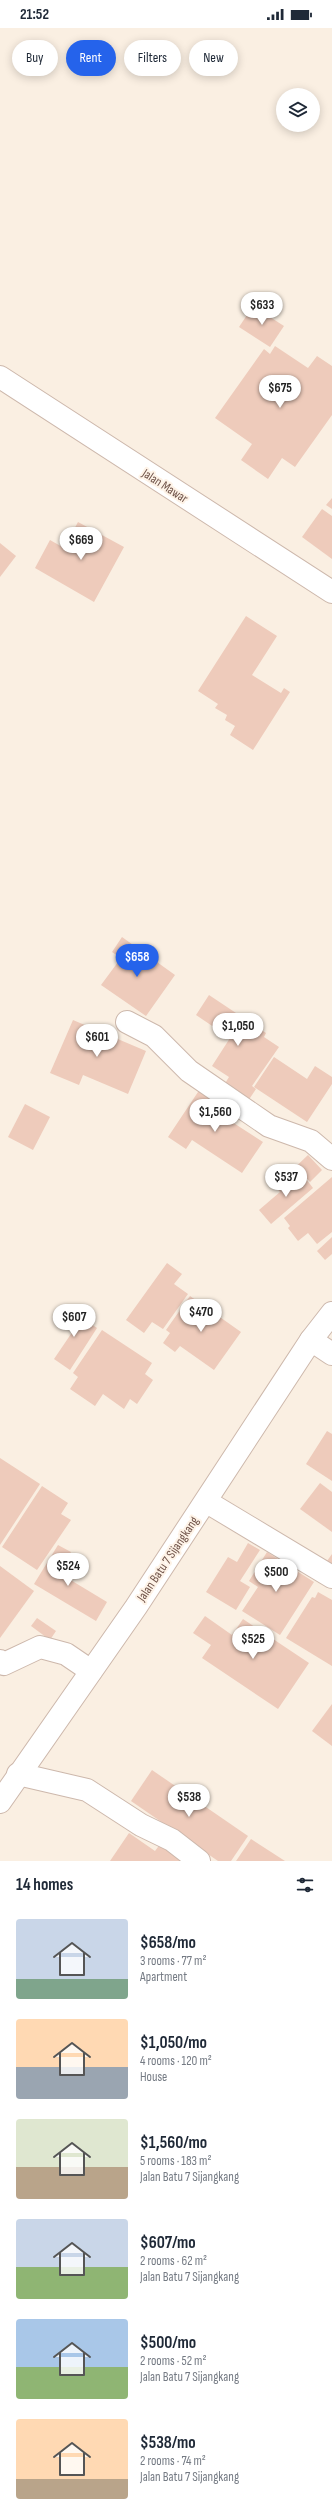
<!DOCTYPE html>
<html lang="en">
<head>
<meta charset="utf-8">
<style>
  :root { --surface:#fff; --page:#f6f6f7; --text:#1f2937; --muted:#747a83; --accent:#2563eb }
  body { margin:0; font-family:"Sofia Sans Condensed",sans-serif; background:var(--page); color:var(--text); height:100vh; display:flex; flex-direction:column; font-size:15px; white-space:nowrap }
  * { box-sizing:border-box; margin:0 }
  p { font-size:13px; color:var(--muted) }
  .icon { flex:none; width:22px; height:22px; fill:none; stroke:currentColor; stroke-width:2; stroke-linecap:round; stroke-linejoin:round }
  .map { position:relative; height:1833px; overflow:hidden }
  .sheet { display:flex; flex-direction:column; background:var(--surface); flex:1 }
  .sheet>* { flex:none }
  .banner { position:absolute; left:12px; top:12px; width:308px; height:36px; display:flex; gap:8px }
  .fabs { position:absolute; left:276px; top:60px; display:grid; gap:8px }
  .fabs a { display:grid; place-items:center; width:44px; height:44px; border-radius:50%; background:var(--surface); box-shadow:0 2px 10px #0003; font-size:20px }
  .price { position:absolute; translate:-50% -34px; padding:0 9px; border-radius:14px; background:#fff; color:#222; font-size:13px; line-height:26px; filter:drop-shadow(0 1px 2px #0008) }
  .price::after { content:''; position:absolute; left:50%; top:24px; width:12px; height:9px; margin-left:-6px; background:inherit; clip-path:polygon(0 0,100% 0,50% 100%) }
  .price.current { background:var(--accent); color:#fff }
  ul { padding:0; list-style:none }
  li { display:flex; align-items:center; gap:12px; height:100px; padding:0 16px }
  li span { display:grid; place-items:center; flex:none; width:112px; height:80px; border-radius:4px; color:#555 }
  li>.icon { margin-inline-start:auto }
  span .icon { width:48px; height:48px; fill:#fffc; stroke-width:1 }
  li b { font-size:17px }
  h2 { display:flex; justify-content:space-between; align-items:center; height:48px; padding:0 16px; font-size:17px }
  .tag { padding:0 14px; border-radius:18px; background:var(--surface); box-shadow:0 2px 10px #0003; font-size:14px; line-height:36px }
  .tag.current { background:var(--accent); color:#fff }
  .status { display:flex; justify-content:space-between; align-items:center; height:28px; padding:0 20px; background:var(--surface); direction:ltr }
  .status svg { height:11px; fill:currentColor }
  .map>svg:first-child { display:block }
</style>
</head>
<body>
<div class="status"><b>21:52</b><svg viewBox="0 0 49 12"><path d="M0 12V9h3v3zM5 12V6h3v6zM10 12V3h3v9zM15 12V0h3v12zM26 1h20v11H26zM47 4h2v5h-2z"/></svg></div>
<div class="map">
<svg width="332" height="1833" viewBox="0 0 332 1833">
  <rect width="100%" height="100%" fill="#faefe2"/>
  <!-- building -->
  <g fill="#eecbbb">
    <path d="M 253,278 L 284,298 L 270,319 L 239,299 Z"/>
    <path d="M 275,318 L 308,340 L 317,328 L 332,338 L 332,387 L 295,439 L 282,430 L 268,451 L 241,432 L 252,416 L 215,390 L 264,321 L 270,326 Z"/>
    <path d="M 332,470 L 332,481 L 326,477 Z"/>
    <path d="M 322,481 L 332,488 L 332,531 L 302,509 Z"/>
    <path d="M 78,494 L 124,519 L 94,574 L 35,540 L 50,512 L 64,520 Z"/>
    <path d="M 0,515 L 16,528 L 0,549 Z"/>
    <path d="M 246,588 L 277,608 L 252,647 L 281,665 L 284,660 L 290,664 L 253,722 L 230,707 L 235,698 L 225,692 L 227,687 L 215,680 L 218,676 L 198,663 Z"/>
    <path d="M 122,909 L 175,947 L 146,988 L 101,957 L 121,930 L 112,924 Z"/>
    <path d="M 209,967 L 266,1005 L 264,1009 L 279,1019 L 252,1058 L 256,1061 L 248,1073 L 224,1057 L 229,1049 L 212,1038 L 230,1010 L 196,987 Z"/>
    <path d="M 73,992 L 146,1023 L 128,1066 L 83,1047 L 79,1057 L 50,1045 Z"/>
    <path d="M 274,1029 L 307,1051 L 315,1038 L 332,1049 L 332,1056 L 307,1094 L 254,1059 Z"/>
    <path d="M 200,1061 L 218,1073 L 212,1081 L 263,1114 L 242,1145 L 192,1112 L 186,1121 L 168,1109 Z"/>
    <path d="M 25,1076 L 50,1089 L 33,1122 L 8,1109 Z"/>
    <path d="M 308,1127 L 322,1142 L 310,1154 L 302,1145 L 292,1155 L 285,1149 Z"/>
    <path d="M 303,1147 L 313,1160 L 271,1196 L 259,1182 L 280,1164 L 275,1158 L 284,1151 L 290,1158 Z"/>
    <path d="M 332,1149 L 332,1204 L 317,1216 L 308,1205 L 298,1213 L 288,1200 L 290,1198 L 284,1190 Z"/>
    <path d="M 332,1209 L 332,1226 L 325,1232 L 317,1223 Z"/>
    <path d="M 167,1235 L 182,1246 L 174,1256 L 188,1266 L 163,1301 L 152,1294 L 144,1305 L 126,1292 Z"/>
    <path d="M 190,1268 L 241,1304 L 214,1342 L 180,1318 L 175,1324 L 163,1315 L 170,1305 L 166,1302 Z"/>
    <path d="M 67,1280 L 97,1300 L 70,1342 L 54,1331 L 73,1303 L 58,1293 Z"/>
    <path d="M 102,1302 L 152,1335 L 145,1346 L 153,1352 L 137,1376 L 130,1371 L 124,1381 L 103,1366 L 95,1378 L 70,1361 L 78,1349 L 73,1345 Z"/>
    <path d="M 327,1403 L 332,1406 L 332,1453 L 306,1436 Z"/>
    <path d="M 0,1430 L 40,1456 L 0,1517 Z"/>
    <path d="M 320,1455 L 332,1464 L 332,1504 L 300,1481 Z"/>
    <path d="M 42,1458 L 68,1475 L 61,1486 L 71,1492 L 37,1542 L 2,1519 Z"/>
    <path d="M 248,1515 L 260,1522 L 240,1553 L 250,1559 L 236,1582 L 206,1564 L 228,1529 L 237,1534 Z"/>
    <path d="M 58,1517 L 71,1524 L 59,1545 L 107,1574 L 96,1593 L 34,1556 Z"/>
    <path d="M 267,1524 L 314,1554 L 280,1607 L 242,1583 L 258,1559 L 249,1553 Z"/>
    <path d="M 332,1526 L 332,1537 L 327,1533 Z"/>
    <path d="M 0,1538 L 34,1563 L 0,1610 Z"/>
    <path d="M 318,1564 L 332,1572 L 332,1638 L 286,1610 L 312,1569 L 315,1570 Z"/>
    <path d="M 205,1588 L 232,1607 L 243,1591 L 309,1635 L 278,1681 L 202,1630 L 211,1617 L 193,1605 Z"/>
    <path d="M 37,1590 L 56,1603 L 50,1612 L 31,1598 Z"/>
    <path d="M 332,1676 L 332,1718 L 312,1703 Z"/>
    <path d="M 152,1742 L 248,1808 L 231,1833 L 218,1833 L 131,1773 Z"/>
    <path d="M 129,1805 L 155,1823 L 161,1815 L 188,1833 L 110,1833 Z"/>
    <path d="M 251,1811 L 285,1833 L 236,1833 Z"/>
  </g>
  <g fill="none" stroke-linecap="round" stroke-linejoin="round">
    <!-- minor casing -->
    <g stroke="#cdb8ac" stroke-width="24">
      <g id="minor">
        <path d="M 0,349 L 332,564"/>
        <path d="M 127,994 L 154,1008 L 189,1043 L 269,1098 L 311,1113 L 332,1131"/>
        <path d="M 311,1312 L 332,1326"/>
        <path d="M 207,1474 L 332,1549"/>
        <path d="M 0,1633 L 4,1636 L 40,1619 L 66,1626 L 91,1643"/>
        <path d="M 18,1746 L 87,1762 L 141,1797 L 172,1812 L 199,1833"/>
        <path d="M 0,1774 L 136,1579 L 311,1312 L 332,1285"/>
      </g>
    </g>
    <!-- minor -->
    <use href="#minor" stroke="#fff" stroke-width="22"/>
  </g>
  <g text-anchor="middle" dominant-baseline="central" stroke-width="4" stroke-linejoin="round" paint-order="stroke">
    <!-- street labels -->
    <g font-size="13" fill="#70544a" stroke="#fef3e7">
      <text transform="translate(165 458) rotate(33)">Jalan Mawar</text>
      <text transform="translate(168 1531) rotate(-56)">Jalan Batu 7 Sijangkang</text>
    </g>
  </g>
</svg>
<div class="fabs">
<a><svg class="icon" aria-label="layers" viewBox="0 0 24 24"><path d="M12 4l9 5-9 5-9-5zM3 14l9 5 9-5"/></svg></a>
</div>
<b class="price" style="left:262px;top:298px">$633</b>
<b class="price" style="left:280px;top:381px">$675</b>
<b class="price" style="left:81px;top:533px">$669</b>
<b class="price current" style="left:137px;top:950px">$658</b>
<b class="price" style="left:238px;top:1019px">$1,050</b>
<b class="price" style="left:97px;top:1030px">$601</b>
<b class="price" style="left:215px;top:1105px">$1,560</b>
<b class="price" style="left:286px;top:1170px">$537</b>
<b class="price" style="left:201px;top:1305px">$470</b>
<b class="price" style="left:74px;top:1310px">$607</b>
<b class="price" style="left:68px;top:1559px">$524</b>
<b class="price" style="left:276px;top:1565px">$500</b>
<b class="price" style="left:253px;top:1632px">$525</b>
<b class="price" style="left:189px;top:1790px">$538</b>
<div class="banner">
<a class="tag">Buy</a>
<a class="tag current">Rent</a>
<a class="tag">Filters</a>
<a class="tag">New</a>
</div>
</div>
<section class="sheet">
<h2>14 homes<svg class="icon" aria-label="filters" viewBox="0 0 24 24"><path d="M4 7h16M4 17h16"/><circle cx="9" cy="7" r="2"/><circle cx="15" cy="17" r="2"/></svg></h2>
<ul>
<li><span style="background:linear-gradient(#c9d6e8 75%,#7fa58c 0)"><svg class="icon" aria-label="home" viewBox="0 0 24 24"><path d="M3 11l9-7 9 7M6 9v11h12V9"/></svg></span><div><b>$658/mo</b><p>3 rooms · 77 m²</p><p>Apartment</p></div></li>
<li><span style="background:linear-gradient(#ffd9b3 60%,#9aa5b1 0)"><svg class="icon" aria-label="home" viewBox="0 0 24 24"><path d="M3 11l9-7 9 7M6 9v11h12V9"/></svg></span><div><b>$1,050/mo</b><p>4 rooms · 120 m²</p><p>House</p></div></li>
<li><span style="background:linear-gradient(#dfe7d0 60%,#b9a48a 0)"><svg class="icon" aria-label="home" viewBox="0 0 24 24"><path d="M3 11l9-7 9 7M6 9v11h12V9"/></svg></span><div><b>$1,560/mo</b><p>5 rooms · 183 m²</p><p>Jalan Batu 7 Sijangkang</p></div></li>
<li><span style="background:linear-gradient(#c9d6e8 60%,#8fb573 0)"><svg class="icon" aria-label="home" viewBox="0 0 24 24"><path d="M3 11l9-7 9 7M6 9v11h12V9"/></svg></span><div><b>$607/mo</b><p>2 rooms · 62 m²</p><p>Jalan Batu 7 Sijangkang</p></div></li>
<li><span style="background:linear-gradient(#a9c7e8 60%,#8fb573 0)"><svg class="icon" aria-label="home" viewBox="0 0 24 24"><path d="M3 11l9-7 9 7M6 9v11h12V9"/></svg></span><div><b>$500/mo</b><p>2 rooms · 52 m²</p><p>Jalan Batu 7 Sijangkang</p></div></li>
<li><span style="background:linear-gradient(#ffd9b3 75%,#b9a48a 0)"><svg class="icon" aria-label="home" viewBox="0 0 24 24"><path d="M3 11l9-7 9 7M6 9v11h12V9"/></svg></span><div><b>$538/mo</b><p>2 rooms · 74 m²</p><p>Jalan Batu 7 Sijangkang</p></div></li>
</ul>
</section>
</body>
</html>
